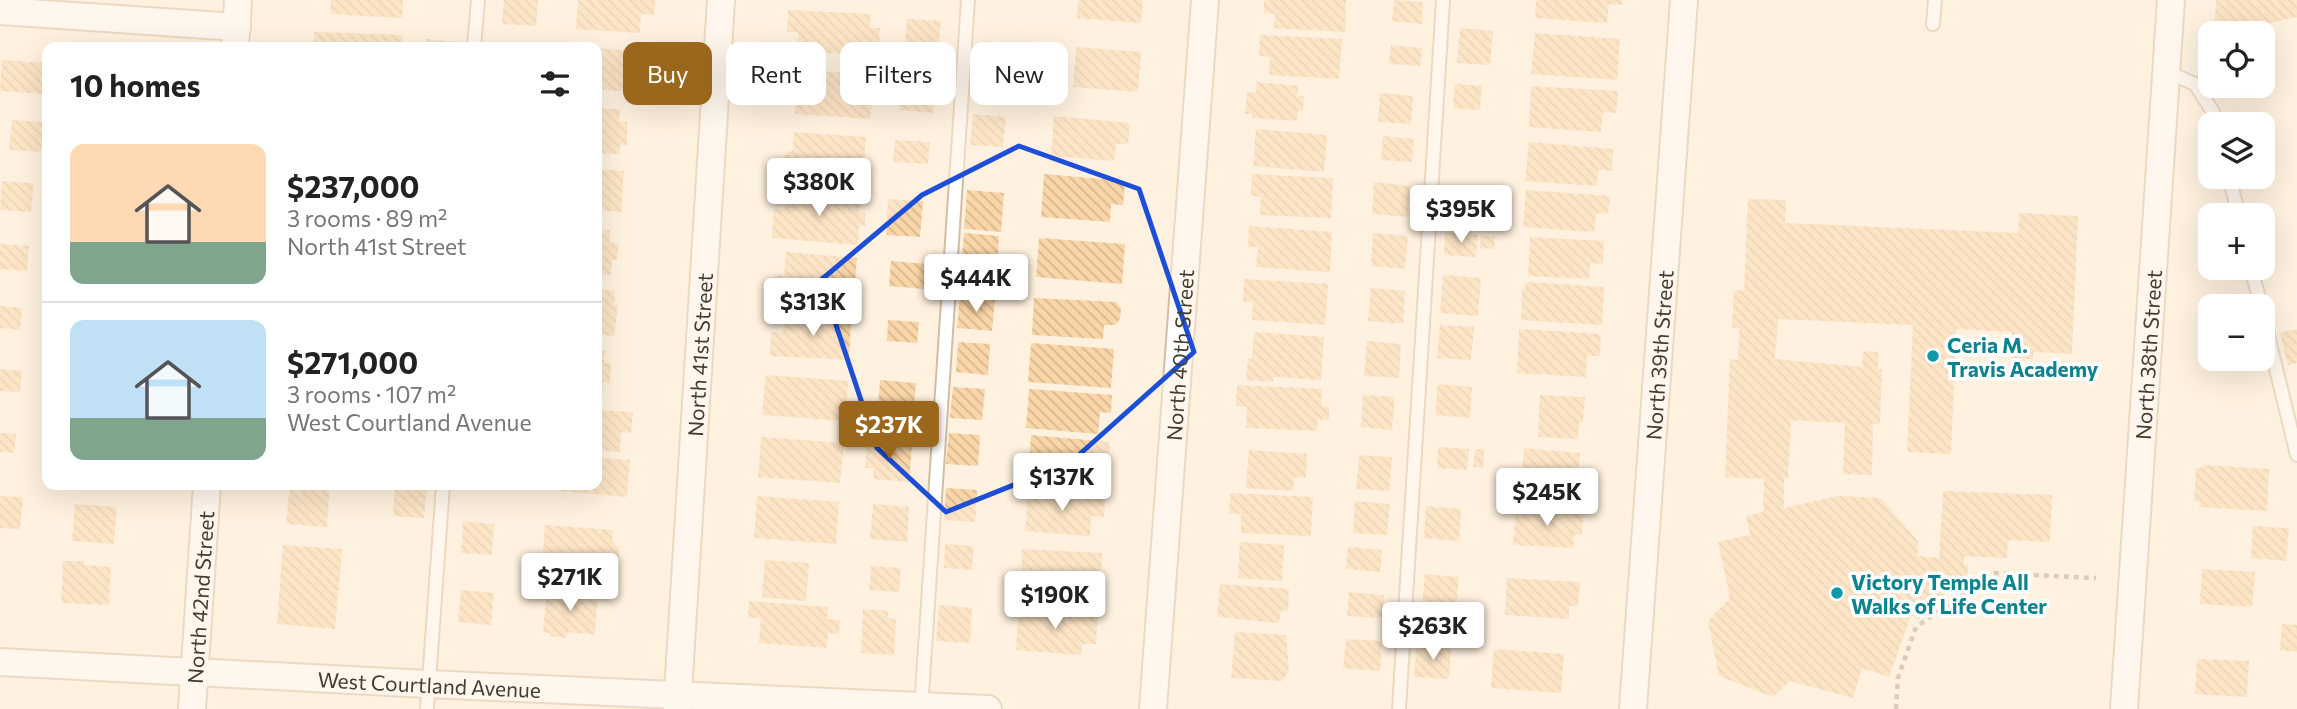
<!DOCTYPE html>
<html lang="en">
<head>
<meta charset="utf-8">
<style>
  :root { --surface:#fff; --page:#f2f2f2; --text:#222; --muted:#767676; --line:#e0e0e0; --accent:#9a671c }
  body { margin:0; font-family:Commissioner,sans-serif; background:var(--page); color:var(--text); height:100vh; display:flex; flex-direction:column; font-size:26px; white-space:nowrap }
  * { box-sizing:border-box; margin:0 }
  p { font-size:23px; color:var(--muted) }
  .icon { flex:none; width:38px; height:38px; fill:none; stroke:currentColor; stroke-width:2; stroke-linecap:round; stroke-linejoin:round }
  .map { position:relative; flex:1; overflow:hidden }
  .side { position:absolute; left:42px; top:42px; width:560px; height:448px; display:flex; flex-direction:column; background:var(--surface); border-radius:14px; box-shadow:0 7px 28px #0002 }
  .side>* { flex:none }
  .hud { position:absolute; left:623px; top:42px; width:665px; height:63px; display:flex; gap:14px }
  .fabs { position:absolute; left:2198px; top:21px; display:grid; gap:14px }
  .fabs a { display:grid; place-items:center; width:77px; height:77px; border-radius:14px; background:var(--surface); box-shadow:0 7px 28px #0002; font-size:35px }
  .price { position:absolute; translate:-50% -60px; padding:0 16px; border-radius:7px; background:#fff; color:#222; font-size:23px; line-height:46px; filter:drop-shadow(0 2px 4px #0008) }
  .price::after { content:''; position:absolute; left:50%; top:42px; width:21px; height:16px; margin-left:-10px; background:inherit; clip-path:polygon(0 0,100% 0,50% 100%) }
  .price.on { background:var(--accent); color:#fff }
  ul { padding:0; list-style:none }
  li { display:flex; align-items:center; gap:21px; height:175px; padding:0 28px }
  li+li { border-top:2px solid var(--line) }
  li span { display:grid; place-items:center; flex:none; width:196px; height:140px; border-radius:14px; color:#555 }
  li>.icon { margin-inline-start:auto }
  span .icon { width:84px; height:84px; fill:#fffc; stroke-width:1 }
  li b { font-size:30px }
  h2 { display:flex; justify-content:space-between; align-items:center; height:84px; padding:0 28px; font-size:30px }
  .pill { padding:0 24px; border-radius:14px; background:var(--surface); box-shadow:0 7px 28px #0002; font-size:24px; line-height:63px }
  .pill.on { background:var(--accent); color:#fff }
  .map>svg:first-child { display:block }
</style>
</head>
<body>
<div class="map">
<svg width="2297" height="709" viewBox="0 0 2297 709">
  <defs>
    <pattern id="building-back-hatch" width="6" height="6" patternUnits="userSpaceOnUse" patternTransform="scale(1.75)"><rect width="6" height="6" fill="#f9d5a7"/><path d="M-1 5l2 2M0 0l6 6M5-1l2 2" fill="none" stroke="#d7b890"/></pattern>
  </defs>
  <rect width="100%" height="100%" fill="#fff1df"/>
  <!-- building -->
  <g fill="url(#building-back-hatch)">
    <path d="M 331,0 L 403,0 L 402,18 L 330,14 Z"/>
    <path d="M 504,0 L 538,0 L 536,26 L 502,24 Z"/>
    <path d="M 578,0 L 655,0 L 654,15 L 641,14 L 640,33 L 576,29 Z"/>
    <path d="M 1078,0 L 1143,0 L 1141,23 L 1077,18 Z"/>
    <path d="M 1264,0 L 1346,0 L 1345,32 L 1274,28 L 1275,14 L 1264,13 Z"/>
    <path d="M 1394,0 L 1423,2 L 1422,24 L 1392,21 Z"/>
    <path d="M 1536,0 L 1622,0 L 1622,5 L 1609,4 L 1607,23 L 1535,18 Z"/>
    <path d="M 2216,0 L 2297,0 L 2297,17 L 2225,33 L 2214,33 Z"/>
    <path d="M 788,10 L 871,14 L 870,28 L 880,28 L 879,47 L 869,46 L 869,55 L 797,52 L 798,32 L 787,32 Z"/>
    <path d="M 907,19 L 941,21 L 938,54 L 904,52 Z"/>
    <path d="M 1460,28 L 1493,31 L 1490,65 L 1457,63 Z"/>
    <path d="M 314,32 L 402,35 L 402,47 L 314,47 Z"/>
    <path d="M 1535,33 L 1620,39 L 1617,80 L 1531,74 Z"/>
    <path d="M 1260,35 L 1342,39 L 1339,79 L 1269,75 L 1270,57 L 1259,56 Z"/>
    <path d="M 426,39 L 459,42 L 458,47 L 425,47 Z"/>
    <path d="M 981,41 L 1017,44 L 1015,81 L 977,78 Z"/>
    <path d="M 1391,45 L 1422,48 L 1420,66 L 1389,64 Z"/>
    <path d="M 1076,47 L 1141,52 L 1138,92 L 1073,87 Z"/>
    <path d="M 597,48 L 631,51 L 629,68 L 638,69 L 636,82 L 630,82 L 629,92 L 597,89 Z"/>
    <path d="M 2,60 L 47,63 L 45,94 L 0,91 Z"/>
    <path d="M 785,69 L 869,74 L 868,87 L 874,87 L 870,119 L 795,114 L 796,92 L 784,92 Z"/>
    <path d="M 901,77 L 935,80 L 933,113 L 899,110 Z"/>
    <path d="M 1257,82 L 1298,86 L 1297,96 L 1304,96 L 1303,112 L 1298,111 L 1297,121 L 1252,118 L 1252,114 L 1245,114 L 1247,92 L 1256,93 Z"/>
    <path d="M 1455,84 L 1482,86 L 1480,110 L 1453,108 Z"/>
    <path d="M 1531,86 L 1618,91 L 1616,113 L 1603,112 L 1601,132 L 1529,127 Z"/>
    <path d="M 1380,93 L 1413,96 L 1411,124 L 1378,122 Z"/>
    <path d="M 597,108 L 620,109 L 619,122 L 627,122 L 627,145 L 620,145 L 619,154 L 597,153 Z"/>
    <path d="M 973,114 L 1006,117 L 1003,147 L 970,145 Z"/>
    <path d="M 1054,116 L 1130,123 L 1128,144 L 1116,144 L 1114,161 L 1051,156 Z"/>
    <path d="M 12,120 L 43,122 L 41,152 L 9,150 Z"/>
    <path d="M 1256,129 L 1327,135 L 1324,172 L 1253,166 Z"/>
    <path d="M 794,132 L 866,137 L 863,181 L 794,176 L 784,168 L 784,156 L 793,150 Z"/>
    <path d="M 1383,136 L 1414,139 L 1412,162 L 1381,160 Z"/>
    <path d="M 895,140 L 930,142 L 928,164 L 893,162 Z"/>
    <path d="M 1529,142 L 1613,149 L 1612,171 L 1598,170 L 1597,186 L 1525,181 Z"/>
    <path d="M 597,169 L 624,171 L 621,212 L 597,210 Z"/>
    <path d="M 1044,174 L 1125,181 L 1123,205 L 1111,204 L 1110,222 L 1041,217 Z"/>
    <path d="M 1252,174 L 1333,178 L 1331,218 L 1260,215 L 1261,197 L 1251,196 Z"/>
    <path d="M 2,181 L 34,183 L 31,212 L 0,210 Z"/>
    <path d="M 1374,182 L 1410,186 L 1408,217 L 1372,214 Z"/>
    <path d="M 787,190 L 860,196 L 859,212 L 865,213 L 865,226 L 859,226 L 858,245 L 772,238 L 774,209 L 785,210 Z"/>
    <path d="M 967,190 L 1004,193 L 1001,232 L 964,229 Z"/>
    <path d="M 1526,190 L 1610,196 L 1608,214 L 1596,213 L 1594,232 L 1523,227 Z"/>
    <path d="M 888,199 L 923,201 L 920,237 L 886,235 Z"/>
    <path d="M 1748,199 L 1786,200 L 1785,223 L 2018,233 L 2019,213 L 2078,216 L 2072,354 L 2033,352 L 2033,359 L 2011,358 L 2012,332 L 1956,329 L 1951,454 L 1907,452 L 1913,325 L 1778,319 L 1775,359 L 1862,367 L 1863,351 L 1878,352 L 1878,369 L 1882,369 L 1880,424 L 1873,424 L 1872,475 L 1843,474 L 1845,423 L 1791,420 L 1788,478 L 1784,478 L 1784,508 L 1838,496 L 1881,498 L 1918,541 L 1917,556 L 1939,558 L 1943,491 L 2052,495 L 2050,542 L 2008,540 L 2007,558 L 1964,556 L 1964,565 L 1968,565 L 1967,581 L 1963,581 L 1963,588 L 1952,587 L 1918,620 L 1911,615 L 1889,677 L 1862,668 L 1853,698 L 1790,681 L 1773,697 L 1719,676 L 1708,621 L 1730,598 L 1718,542 L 1750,535 L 1746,516 L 1763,512 L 1764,479 L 1725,477 L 1730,359 L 1738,360 L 1739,328 L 1732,328 L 1734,290 L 1744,291 Z"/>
    <path d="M 1249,226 L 1332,232 L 1330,272 L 1256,267 L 1258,247 L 1248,247 Z"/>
    <path d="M 597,229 L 610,230 L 609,242 L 619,243 L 617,260 L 612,260 L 611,275 L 597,274 Z"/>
    <path d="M 1445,232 L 1478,235 L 1476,257 L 1444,255 Z"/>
    <path d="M 964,233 L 999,236 L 997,271 L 961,268 Z"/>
    <path d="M 1373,233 L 1408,236 L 1405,269 L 1371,266 Z"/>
    <path d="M 1481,236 L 1495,236 L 1494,249 L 1480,248 Z"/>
    <path d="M 1530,237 L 1604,241 L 1603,264 L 1590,263 L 1589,279 L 1528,276 Z"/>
    <path d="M 1039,238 L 1125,244 L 1122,284 L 1036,277 Z"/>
    <path d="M 0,244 L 29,246 L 27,271 L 0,269 Z"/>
    <path d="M 786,252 L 857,258 L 853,303 L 774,295 L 775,275 L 784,276 Z"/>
    <path d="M 891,261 L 926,264 L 924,289 L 889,286 Z"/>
    <path d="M 1443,275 L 1481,278 L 1478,316 L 1440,313 Z"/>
    <path d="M 1244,279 L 1328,284 L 1325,325 L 1252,320 L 1253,302 L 1243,301 Z"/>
    <path d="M 1526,282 L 1604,287 L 1602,325 L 1521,320 L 1522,289 L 1525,289 Z"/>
    <path d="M 1371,288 L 1405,291 L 1403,324 L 1368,321 Z"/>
    <path d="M 597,289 L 615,291 L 614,305 L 618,305 L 614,336 L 597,335 Z"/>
    <path d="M 960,297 L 995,299 L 992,331 L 957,328 Z"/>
    <path d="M 1034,298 L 1116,302 L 1121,309 L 1120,319 L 1115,325 L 1104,325 L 1103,339 L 1032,335 Z"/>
    <path d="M 0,306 L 22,308 L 20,330 L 0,328 Z"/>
    <path d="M 785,314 L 851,318 L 849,360 L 770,356 L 771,332 L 783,333 Z"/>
    <path d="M 888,320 L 919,322 L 917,343 L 887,341 Z"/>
    <path d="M 1440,325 L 1474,327 L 1471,360 L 1437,358 Z"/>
    <path d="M 1519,329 L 1601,334 L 1600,356 L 1587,356 L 1586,377 L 1517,373 Z"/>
    <path d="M 2297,329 L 2297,363 L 2288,365 L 2280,333 Z"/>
    <path d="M 1254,332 L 1324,337 L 1321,380 L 1274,377 L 1273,382 L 1246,380 L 1248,358 L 1252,359 Z"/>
    <path d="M 1367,341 L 1401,344 L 1399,378 L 1364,376 Z"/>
    <path d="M 958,342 L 990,344 L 988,375 L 956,372 Z"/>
    <path d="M 1031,343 L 1114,349 L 1111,388 L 1028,382 Z"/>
    <path d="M 597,350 L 605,351 L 604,363 L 611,363 L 610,383 L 603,382 L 602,397 L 597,396 Z"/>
    <path d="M 0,369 L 22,371 L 20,392 L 0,391 Z"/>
    <path d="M 766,375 L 848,381 L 845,421 L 762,415 Z"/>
    <path d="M 880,380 L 916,383 L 912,425 L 877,422 Z"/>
    <path d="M 1438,384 L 1472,387 L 1470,418 L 1435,415 Z"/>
    <path d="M 1237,385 L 1322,389 L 1321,406 L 1329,407 L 1329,420 L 1318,419 L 1317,431 L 1246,428 L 1247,407 L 1236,406 Z"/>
    <path d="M 953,387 L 985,389 L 982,420 L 950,418 Z"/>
    <path d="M 1029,389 L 1112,395 L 1111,413 L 1100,412 L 1098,434 L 1026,428 Z"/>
    <path d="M 1363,395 L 1395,397 L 1392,430 L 1361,427 Z"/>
    <path d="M 1540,395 L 1585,397 L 1583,422 L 1579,422 L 1578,439 L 1538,437 Z"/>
    <path d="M 597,410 L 633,412 L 631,433 L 621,432 L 620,452 L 597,450 Z"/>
    <path d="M 0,433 L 16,434 L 14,453 L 0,452 Z"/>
    <path d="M 949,433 L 980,435 L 978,466 L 946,464 Z"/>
    <path d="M 1031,435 L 1110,442 L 1108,465 L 1095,465 L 1093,483 L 1028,477 Z"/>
    <path d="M 761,437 L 844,443 L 840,483 L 758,477 Z"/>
    <path d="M 867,442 L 912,445 L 909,482 L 873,479 L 874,468 L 865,468 Z"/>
    <path d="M 1438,447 L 1469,449 L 1467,470 L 1437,468 Z"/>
    <path d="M 1524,448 L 1580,453 L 1579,468 L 1588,469 L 1586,490 L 1521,485 Z"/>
    <path d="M 1475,449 L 1484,449 L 1483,468 L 1473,467 Z"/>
    <path d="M 1249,450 L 1307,454 L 1306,478 L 1294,477 L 1293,491 L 1246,488 Z"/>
    <path d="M 1359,455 L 1392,457 L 1389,491 L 1356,489 Z"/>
    <path d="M 597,458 L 630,460 L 627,497 L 560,491 L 561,485 L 597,485 Z"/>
    <path d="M 2204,465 L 2269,469 L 2267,511 L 2199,507 L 2200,501 L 2194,501 L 2196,468 L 2203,468 Z"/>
    <path d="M 290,485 L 330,485 L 327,527 L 286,524 Z"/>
    <path d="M 395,485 L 427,487 L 424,518 L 393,516 Z"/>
    <path d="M 946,488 L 977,490 L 975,522 L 944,520 Z"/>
    <path d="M 1028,491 L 1105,497 L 1104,517 L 1091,516 L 1090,536 L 1025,531 Z"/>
    <path d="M 1230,493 L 1313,497 L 1311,536 L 1241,533 L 1241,514 L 1229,514 Z"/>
    <path d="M 0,496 L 23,497 L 20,529 L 0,528 Z"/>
    <path d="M 757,496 L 839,502 L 836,544 L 754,538 Z"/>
    <path d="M 1355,501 L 1390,504 L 1387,535 L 1353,533 Z"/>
    <path d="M 75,504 L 117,507 L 114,544 L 72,541 Z"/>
    <path d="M 873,504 L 909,507 L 907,542 L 870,539 Z"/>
    <path d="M 1426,506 L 1461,509 L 1459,541 L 1424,538 Z"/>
    <path d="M 1516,509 L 1583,513 L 1582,535 L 1574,535 L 1573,548 L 1513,545 Z"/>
    <path d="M 463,521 L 494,524 L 492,555 L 461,553 Z"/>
    <path d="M 545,525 L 613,530 L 612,540 L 616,546 L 619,546 L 618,561 L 615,561 L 615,564 L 610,566 L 610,573 L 542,567 Z"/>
    <path d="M 2253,526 L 2289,528 L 2286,561 L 2251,558 Z"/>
    <path d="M 1240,542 L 1284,545 L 1282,581 L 1238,578 Z"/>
    <path d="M 945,544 L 974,546 L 972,570 L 944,568 Z"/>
    <path d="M 283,545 L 342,549 L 335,629 L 277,624 Z"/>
    <path d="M 1348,547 L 1382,550 L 1380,572 L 1346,569 Z"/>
    <path d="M 1022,549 L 1102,553 L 1101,576 L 1087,575 L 1086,592 L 1021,589 Z"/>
    <path d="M 765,560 L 809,563 L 806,601 L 762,597 Z"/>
    <path d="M 63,561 L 84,561 L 84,565 L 111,567 L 109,605 L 61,603 Z"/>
    <path d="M 871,566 L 901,568 L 899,592 L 869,590 Z"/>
    <path d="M 2202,569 L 2255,572 L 2252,607 L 2200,604 Z"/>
    <path d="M 1425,574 L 1459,577 L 1456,610 L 1422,607 Z"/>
    <path d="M 1507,578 L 1580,582 L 1578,606 L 1569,606 L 1569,619 L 1505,615 Z"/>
    <path d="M 1220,584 L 1289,589 L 1288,611 L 1281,610 L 1279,623 L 1217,617 Z"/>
    <path d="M 547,589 L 598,593 L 595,635 L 568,632 L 567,638 L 551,636 L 551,633 L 543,632 Z"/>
    <path d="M 461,590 L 494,593 L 491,625 L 458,622 Z"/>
    <path d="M 1349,592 L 1384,595 L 1382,618 L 1347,616 Z"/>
    <path d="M 749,601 L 828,607 L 827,619 L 840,620 L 839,634 L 828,633 L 827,648 L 759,643 L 761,618 L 748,618 Z"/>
    <path d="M 939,605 L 972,608 L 970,643 L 936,641 Z"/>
    <path d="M 1019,607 L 1098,614 L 1096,644 L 1082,644 L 1081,655 L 1016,650 Z"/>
    <path d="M 863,609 L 888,611 L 888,618 L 896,619 L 894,655 L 861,653 Z"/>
    <path d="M 2282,624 L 2297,625 L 2297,652 L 2280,650 Z"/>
    <path d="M 1235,632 L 1286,635 L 1289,671 L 1282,681 L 1231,678 Z"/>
    <path d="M 1346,639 L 1382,641 L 1380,671 L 1343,668 Z"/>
    <path d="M 1417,644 L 1451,647 L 1449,679 L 1414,677 Z"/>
    <path d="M 1494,649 L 1564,654 L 1561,693 L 1491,688 Z"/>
    <path d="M 2197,659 L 2249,661 L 2247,697 L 2195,694 Z"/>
  </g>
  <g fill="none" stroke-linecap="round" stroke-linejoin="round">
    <!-- service casing -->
    <g stroke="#d4bda1" stroke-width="16">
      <g id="service">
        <path d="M 1933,24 L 1935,0"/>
        <path d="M 474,47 L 478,0"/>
        <path d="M 2165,71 L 2195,84 L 2213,112 L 2216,124"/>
        <path d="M 2229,177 L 2239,215"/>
        <path d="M 2251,268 L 2261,306"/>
        <path d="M 2263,315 L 2297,455"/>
        <path d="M 427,709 L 443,485"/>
        <path d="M 921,709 L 968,0"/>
        <path d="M 1399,709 L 1443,0"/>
      </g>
    </g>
    <!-- minor casing -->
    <g stroke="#d4bda1" stroke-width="30">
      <g id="minor">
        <path d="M 0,11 L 237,27"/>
        <path d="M 235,47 L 238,0"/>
        <path id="s1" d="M 0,662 L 428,684 L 988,709"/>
        <path id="s2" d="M 192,709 L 207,485"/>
        <path id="s3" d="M 677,709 L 721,0"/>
        <path id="s4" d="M 1153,709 L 1205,0"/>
        <path id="s5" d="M 1633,709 L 1684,0"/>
        <path id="s6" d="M 2124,709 L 2171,0"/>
      </g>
    </g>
    <!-- path -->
    <path stroke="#aea293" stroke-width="4.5" stroke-dasharray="5 5" stroke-linecap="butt" d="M 1896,709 L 1898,678 L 1916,627 L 1994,573 L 2096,578"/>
    <!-- service -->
    <use href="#service" stroke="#fff" stroke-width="12"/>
    <!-- minor -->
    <use href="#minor" stroke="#fff" stroke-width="26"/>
  </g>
  <!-- marked area -->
  <path d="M0 0H2297V709H0ZM 1019,146 L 1139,189 L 1194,352 L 1071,462 L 946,512 L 877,448 L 821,280 L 922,195 Z" fill="#fff1df" fill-opacity=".55" fill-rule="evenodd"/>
  <path fill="none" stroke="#1d4ed8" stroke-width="5" stroke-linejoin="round" d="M 1019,146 L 1139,189 L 1194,352 L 1071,462 L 946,512 L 877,448 L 821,280 L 922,195 Z"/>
  <!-- markers -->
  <g fill="#0f9aa8" stroke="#fff" stroke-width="2.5">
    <circle cx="1933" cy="356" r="7"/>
    <circle cx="1837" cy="593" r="7"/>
  </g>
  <g text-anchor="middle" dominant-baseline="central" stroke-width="7" stroke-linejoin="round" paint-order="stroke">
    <!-- culture labels -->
    <g font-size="21" font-weight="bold" fill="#0d838f" stroke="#fff" text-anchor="start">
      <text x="1947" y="344">Ceria M.<tspan x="1947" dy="24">Travis Academy</tspan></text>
      <text x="1851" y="581">Victory Temple All<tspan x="1851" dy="24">Walks of Life Center</tspan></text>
    </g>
    <!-- street labels -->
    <g font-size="21" fill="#453b30" stroke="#fff">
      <text stroke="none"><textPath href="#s4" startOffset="355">North 40th Street</textPath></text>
      <text stroke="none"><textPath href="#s5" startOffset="355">North 39th Street</textPath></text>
      <text stroke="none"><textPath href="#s6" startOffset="355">North 38th Street</textPath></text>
      <text stroke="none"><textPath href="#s3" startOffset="355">North 41st Street</textPath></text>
      <text stroke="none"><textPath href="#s2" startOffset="112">North 42nd Street</textPath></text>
      <text stroke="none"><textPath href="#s1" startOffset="430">West Courtland Avenue</textPath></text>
    </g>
  </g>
</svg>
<div class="fabs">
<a><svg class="icon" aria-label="locate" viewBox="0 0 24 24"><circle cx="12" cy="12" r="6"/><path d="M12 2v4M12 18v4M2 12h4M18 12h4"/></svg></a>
<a><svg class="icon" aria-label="layers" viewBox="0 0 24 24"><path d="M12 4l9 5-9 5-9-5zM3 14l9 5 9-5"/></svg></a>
<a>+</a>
<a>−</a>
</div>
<b class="price" style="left:819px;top:218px">$380K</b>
<b class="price" style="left:1461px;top:245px">$395K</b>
<b class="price" style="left:976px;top:314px">$444K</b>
<b class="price" style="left:813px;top:338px">$313K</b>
<b class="price on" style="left:889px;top:461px">$237K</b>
<b class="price" style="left:1062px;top:513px">$137K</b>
<b class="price" style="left:1547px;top:528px">$245K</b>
<b class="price" style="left:570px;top:613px">$271K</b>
<b class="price" style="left:1055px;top:631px">$190K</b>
<b class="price" style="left:1433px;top:662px">$263K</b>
<div class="hud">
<a class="pill on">Buy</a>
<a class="pill">Rent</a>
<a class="pill">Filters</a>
<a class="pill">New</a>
</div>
<section class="side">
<h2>10 homes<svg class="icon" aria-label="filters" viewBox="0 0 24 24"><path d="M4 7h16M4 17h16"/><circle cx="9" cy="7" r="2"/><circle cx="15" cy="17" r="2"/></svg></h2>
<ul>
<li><span style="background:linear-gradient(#ffd9b3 70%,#7fa58c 0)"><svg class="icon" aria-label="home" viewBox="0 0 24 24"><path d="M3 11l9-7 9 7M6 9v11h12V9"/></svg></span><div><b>$237,000</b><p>3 rooms · 89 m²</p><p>North 41st Street</p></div></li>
<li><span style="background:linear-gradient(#bfe0f5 70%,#7fa58c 0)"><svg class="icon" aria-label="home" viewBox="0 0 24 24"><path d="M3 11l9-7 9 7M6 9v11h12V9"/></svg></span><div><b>$271,000</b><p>3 rooms · 107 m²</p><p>West Courtland Avenue</p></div></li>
</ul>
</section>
</div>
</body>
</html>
